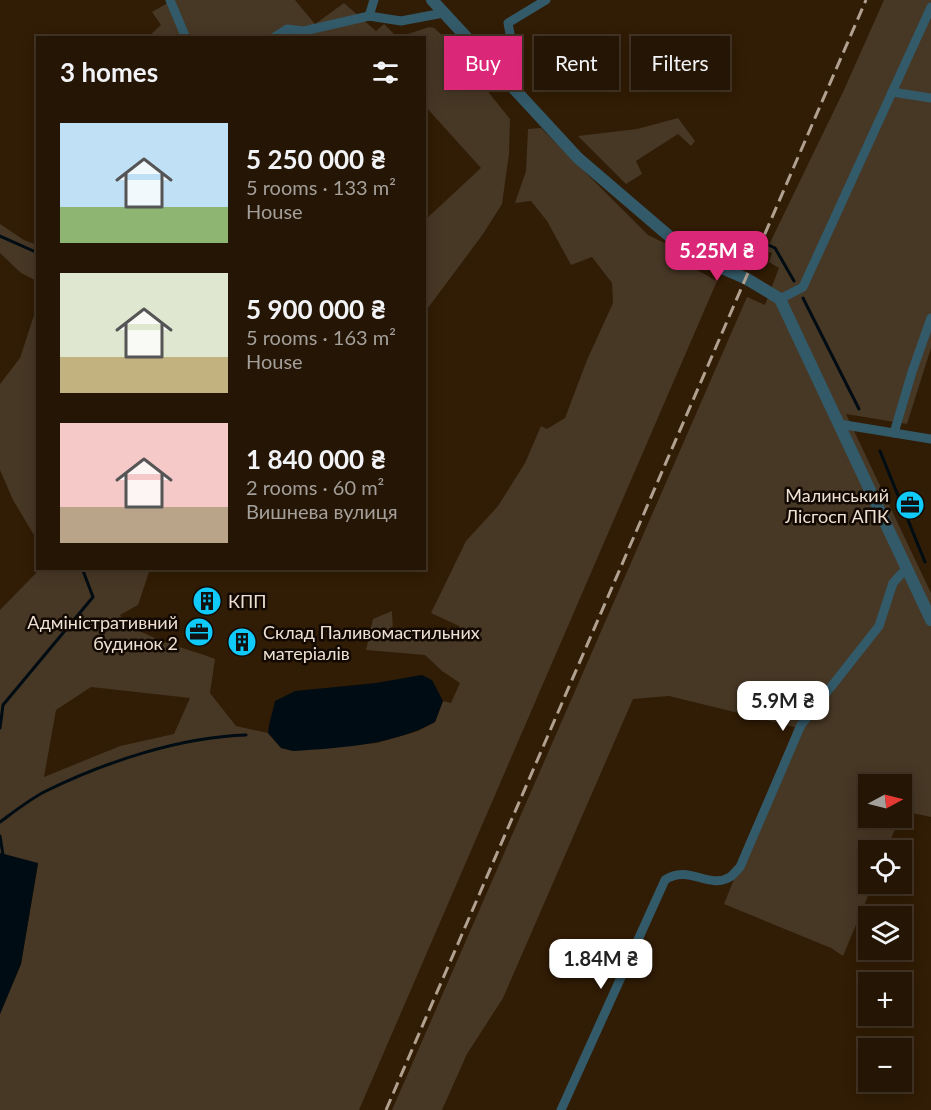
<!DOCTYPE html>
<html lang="en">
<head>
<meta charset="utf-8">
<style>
  :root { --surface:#251504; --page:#312213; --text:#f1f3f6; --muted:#a39f9a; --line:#423426; --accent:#db2777 }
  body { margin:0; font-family:Lato,sans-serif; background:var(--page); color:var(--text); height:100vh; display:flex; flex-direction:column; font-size:22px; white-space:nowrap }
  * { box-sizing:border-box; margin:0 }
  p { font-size:20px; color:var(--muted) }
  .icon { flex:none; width:33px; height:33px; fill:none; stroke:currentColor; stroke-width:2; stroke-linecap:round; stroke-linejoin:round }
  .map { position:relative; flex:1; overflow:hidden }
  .sheet { position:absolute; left:36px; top:36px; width:390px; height:534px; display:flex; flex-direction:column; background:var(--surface); border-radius:0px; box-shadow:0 3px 15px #0003,0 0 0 2px var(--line) }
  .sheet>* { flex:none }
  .banner { position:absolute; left:444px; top:36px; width:396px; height:54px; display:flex; gap:12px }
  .needle { width:39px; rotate:83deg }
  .tools { position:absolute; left:858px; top:774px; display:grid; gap:12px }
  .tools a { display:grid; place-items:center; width:54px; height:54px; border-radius:0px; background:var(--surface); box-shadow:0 3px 15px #0003,0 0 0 2px var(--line); font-size:30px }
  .price { position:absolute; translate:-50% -51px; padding:0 14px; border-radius:12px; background:#fff; color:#222; font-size:20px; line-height:39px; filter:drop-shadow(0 2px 3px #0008) }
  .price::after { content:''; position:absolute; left:50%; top:36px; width:18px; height:14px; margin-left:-9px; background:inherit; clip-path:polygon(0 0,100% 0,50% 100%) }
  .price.selected { background:var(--accent); color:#fff }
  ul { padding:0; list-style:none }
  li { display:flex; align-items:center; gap:18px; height:150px; padding:0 24px }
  li span { display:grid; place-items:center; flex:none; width:168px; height:120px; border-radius:0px; color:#555 }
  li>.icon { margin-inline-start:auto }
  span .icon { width:72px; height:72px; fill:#fffc; stroke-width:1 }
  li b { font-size:26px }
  h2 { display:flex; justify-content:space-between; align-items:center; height:72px; padding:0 24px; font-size:26px }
  .tag { padding:0 21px; border-radius:0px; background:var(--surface); box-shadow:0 3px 15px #0003,0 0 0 2px var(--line); font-size:21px; line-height:54px }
  .tag.selected { background:var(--accent); color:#fff }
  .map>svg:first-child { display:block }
</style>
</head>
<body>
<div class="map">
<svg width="931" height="1110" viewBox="0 0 931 1110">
  <rect width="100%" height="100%" fill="#311c05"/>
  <!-- green -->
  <g fill="#473725" fill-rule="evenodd">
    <path d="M 168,0 L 295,0 L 315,24 L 344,3 L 376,31 L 384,24 L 397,37 L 147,38 L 161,25 L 152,12 L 169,2 Z"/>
    <path d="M 884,0 L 931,0 L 931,348 L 907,424 L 846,414 L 931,593 L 931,817 L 903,811 L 902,814 L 902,784 L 868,784 L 868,818 L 900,818 L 886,850 L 868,850 L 868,884 L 873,884 L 843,956 L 831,948 L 724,904 L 795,727 L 669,696 L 633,699 L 503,998 L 467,1054 L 442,1110 L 392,1110 L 747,297 L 765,305 L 779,268 L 769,262 L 772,253 L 766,251 L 843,92 Z"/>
    <path d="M 429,27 L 434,28 L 444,37 L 510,119 L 509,154 L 502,204 L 483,234 L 425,312 L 425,220 L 481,168 L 425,106 L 424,38 L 407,37 L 408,34 Z"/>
    <path d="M 678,118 L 695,141 L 691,146 L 678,134 L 636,161 L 642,174 L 626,184 L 578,136 L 637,129 Z"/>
    <path d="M 541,128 L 648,235 L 679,250 L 677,259 L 717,281 L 359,1110 L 0,1110 L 0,1014 L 21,964 L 38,864 L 0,853 L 0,610 L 37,572 L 37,540 L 13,500 L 0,470 L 0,384 L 20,358 L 37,306 L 38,568 L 150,569 L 138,605 L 120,615 C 130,635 193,650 215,659 L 210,693 L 236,726 L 268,733 L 281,748 L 312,749 L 377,743 L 418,731 L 435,722 L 443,701 L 451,703 L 460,683 L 442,671 L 425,655 L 366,650 L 373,619 L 392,611 L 393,632 L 456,640 L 459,626 L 431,613 L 466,541 L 498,506 L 525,463 L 541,426 L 547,429 L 565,418 L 587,360 L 613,303 L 612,283 L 592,257 L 571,265 L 547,221 L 531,201 L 515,203 L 526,171 L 528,129 ZM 91,687 L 190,698 L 174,734 L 120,746 L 44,777 L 56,710 Z"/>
    <path d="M 0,224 L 24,240 L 37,245 L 37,281 L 21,273 L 0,253 Z"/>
  </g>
  <!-- water -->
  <g fill="#000c13">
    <path d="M 422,675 L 432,680 L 443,701 L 435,722 C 393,745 340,748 293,751 L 281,748 L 268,733 C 269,721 273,712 275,701 L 295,691 L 376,683 Z"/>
    <path d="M 0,853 L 38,863 L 21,964 L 0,1014 Z"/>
  </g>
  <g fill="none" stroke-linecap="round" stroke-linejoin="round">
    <!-- stream -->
    <g stroke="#000c13" stroke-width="3">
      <path d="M 0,236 L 38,253"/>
      <path d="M 766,244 L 775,248 L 794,281"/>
      <path d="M 803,298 L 859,409"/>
      <path d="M 38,373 L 36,377 L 38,382"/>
      <path d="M 880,451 L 925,562"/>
      <path d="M 0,728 L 3,705 L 93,597 L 82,568"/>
      <path d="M 0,822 C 15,811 30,799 46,791 C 105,762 180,737 246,735"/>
      <path d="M 0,836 L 3,855"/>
    </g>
    <!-- minor -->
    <g stroke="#335a69" stroke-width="9">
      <path d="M 170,0 L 186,38"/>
      <path d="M 369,16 L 374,0"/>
      <path d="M 273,38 L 287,29 L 304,31 L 369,16 L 401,21 L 443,13"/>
      <path d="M 513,88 L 515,61 L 508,23 L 546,0"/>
      <path d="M 892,92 L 931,98"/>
      <path d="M 780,299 L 803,287 L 931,7"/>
      <path d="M 839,424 L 931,439"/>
      <path d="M 894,433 L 912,372 L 931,318"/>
      <path d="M 561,1110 L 665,880 C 689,864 709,890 730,877 C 733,875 737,870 740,867 L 801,725 L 879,626 L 893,583 L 902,573 L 908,570"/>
    </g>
    <!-- tertiary -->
    <path stroke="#335a69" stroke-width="12" d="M 432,0 L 578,158 L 676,242 L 706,261 L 747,279 L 780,299 L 931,620"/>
    <!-- rail -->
    <path stroke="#b1a190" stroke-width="3" stroke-dasharray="12 6" stroke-linecap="butt" d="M 386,1110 L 866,0"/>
  </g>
  <!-- icons -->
  <defs>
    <g id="office-disc" transform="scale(1.5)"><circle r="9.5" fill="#10cafa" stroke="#120902"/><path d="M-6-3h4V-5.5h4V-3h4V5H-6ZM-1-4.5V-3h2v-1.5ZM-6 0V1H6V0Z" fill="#111"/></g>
    <g id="building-disc" transform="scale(1.5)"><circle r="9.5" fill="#10cafa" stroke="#120902"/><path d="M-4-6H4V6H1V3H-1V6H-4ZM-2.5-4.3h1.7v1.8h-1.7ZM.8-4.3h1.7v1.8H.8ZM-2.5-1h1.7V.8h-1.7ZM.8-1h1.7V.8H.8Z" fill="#111"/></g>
  </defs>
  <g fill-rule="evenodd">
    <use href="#office-disc" x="910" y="505"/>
    <use href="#building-disc" x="207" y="601"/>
    <use href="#office-disc" x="199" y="632"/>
    <use href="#building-disc" x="242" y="642"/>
  </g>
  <g text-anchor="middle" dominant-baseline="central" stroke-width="5" stroke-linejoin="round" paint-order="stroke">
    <!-- poi labels -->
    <g font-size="18" fill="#eddfd2" stroke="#120902" text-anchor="end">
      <text x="889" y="495">Малинський<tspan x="889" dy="21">Лісгосп АПК</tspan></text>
      <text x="228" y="601" text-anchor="start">КПП</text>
      <text x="178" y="622">Адміністративний<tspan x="178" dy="21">будинок 2</tspan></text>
      <text x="263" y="632" text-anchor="start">Склад Паливомастильних<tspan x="263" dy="21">матеріалів</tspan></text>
    </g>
  </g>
</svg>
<div class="tools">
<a><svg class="needle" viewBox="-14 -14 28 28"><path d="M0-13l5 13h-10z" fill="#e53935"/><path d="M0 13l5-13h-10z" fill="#a39f9a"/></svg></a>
<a><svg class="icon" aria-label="locate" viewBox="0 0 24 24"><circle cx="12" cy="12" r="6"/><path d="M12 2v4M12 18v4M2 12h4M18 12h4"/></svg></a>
<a><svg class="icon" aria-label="layers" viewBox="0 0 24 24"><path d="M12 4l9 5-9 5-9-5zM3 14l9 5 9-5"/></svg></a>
<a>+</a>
<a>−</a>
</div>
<b class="price selected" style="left:717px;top:282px">5.25M ₴</b>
<b class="price" style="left:783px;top:732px">5.9M ₴</b>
<b class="price" style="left:601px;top:990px">1.84M ₴</b>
<div class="banner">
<a class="tag selected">Buy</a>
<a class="tag">Rent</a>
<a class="tag">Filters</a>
</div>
<section class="sheet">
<h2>3 homes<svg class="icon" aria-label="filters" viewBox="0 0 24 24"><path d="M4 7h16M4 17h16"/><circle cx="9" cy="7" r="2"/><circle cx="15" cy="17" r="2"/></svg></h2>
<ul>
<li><span style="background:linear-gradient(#bfe0f5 70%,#8fb573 0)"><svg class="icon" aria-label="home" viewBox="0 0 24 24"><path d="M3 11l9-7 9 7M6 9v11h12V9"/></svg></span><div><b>5 250 000 ₴</b><p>5 rooms · 133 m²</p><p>House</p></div></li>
<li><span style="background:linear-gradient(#dfe7d0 70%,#c2b280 0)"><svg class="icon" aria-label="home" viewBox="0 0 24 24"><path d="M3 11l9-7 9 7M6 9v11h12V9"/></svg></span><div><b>5 900 000 ₴</b><p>5 rooms · 163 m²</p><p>House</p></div></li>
<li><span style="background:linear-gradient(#f6c9c9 70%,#b9a48a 0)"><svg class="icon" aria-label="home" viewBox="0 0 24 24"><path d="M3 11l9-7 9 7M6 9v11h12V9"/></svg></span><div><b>1 840 000 ₴</b><p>2 rooms · 60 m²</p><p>Вишнева вулиця</p></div></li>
</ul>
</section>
</div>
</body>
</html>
